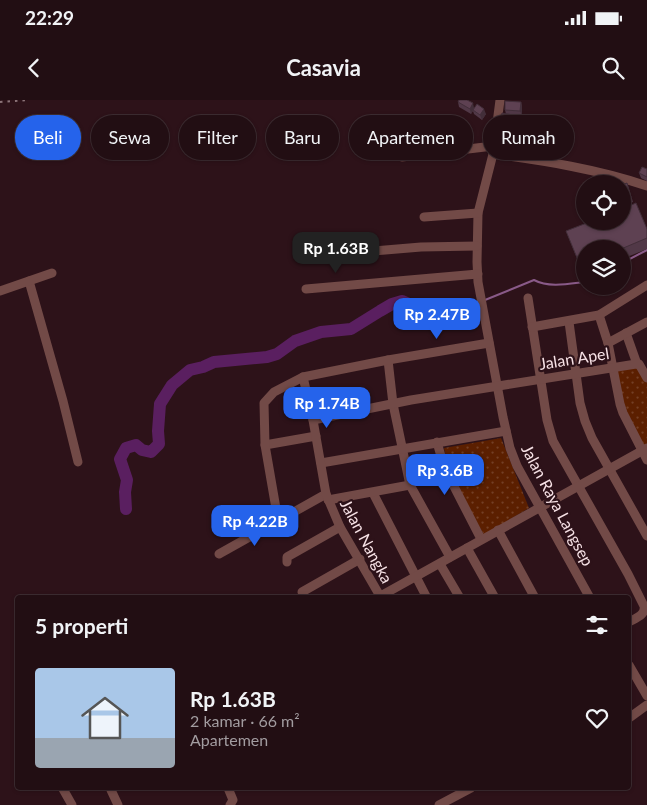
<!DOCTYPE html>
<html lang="id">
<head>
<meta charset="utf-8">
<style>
  :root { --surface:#220e13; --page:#2e1c21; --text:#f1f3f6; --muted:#a29ca0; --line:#3f2e33; --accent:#2563eb }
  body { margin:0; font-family:Lato,sans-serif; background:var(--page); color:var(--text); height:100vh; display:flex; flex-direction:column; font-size:19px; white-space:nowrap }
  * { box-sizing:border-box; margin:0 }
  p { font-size:16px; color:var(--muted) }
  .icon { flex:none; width:28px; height:28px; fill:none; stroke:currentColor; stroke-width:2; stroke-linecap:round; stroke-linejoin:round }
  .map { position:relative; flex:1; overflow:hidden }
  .side { position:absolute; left:15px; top:495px; width:616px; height:195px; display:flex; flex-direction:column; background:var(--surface); border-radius:5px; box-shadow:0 1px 4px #0004,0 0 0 1px var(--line) }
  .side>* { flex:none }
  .banner { position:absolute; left:15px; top:15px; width:618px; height:45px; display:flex; gap:10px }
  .buttons { position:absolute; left:576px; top:75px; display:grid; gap:10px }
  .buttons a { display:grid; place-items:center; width:55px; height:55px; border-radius:50%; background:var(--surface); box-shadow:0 1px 4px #0004,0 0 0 1px var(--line); font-size:25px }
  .price { position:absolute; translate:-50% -42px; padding:0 11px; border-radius:10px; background:var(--accent); color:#fff; font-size:16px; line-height:32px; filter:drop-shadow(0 1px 2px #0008) }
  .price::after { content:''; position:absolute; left:50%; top:30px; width:15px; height:11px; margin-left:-8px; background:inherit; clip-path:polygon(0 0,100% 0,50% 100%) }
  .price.on { background:#222; color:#fff }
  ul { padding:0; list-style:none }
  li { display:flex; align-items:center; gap:15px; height:125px; padding:0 20px }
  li+li { border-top:1px solid var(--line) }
  li span { display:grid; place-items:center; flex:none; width:140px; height:100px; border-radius:5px; color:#555 }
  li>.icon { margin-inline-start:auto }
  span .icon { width:60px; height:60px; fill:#fffc; stroke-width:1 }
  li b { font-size:21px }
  h2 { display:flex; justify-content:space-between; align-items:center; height:60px; padding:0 20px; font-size:21px }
  .tag { padding:0 18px; border-radius:22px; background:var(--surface); box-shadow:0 1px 4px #0004,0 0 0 1px var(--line); font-size:18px; line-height:45px }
  .tag.on { background:var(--accent); color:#fff }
  .status { display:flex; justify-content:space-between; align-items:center; height:35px; padding:0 25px; background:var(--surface); direction:ltr }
  .status svg { height:14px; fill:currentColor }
  header { display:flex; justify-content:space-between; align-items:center; height:65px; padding:0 20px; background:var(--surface); font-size:22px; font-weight:700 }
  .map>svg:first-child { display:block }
</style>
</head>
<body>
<div class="status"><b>22:29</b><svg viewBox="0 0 49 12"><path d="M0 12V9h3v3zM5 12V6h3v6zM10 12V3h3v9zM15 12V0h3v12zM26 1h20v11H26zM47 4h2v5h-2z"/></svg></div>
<header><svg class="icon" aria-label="back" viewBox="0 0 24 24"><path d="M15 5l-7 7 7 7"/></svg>Casavia<svg class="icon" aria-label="search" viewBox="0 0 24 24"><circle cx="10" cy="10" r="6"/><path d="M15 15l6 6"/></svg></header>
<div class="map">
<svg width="647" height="705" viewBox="0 0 647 705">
  <defs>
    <pattern id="park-dots" width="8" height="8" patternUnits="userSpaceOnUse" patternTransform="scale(1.25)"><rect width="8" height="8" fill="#5b1f00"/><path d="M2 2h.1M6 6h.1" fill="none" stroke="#733f25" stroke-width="1.8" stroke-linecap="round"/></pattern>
  </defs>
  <rect width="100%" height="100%" fill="#2d1219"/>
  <!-- park -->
  <g fill="url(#park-dots)">
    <path d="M 638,264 L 647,279 L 647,347 L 641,350 L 623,312 L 612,267 Z"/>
    <path d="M 501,338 L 529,408 L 484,435 L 449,372 L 444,348 Z"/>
  </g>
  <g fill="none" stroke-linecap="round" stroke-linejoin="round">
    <!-- stream -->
    <g stroke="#895a88" stroke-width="2">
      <path d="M 622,163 L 647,150"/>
      <path d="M 485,200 L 534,180 C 549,188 568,184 585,182"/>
      <path d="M 469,207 L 478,203"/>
    </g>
    <!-- river -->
    <path stroke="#5a1f60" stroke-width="12" d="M 126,409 L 125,392 L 127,380 L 120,359 L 126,348 L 136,345 L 142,350 L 151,352 L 159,344 L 158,331 L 160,304 L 172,285 L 190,270 L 203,267 L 214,262 L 267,257 L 277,254 L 295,241 L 321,232 L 351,229 L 380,211 L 392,204 L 402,201 C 427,213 443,216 469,207"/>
    <!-- minor -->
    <g stroke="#724a47" stroke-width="9">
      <path d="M 500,0 L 493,54 L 478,113 L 477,162 L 478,182 L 503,317 L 510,348 L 517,366 L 590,498"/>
      <path d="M 493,54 C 545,61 597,69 647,86"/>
      <path d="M 402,57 L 493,46"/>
      <path d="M 424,117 L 478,113"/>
      <path d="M 326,155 L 421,147 L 477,146"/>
      <path d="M 29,181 L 63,301 L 78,362"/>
      <path d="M 306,189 L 478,174"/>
      <path d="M 0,191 L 52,173"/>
      <path d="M 528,198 L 547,320 L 553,341 L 628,474 L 644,506 C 646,515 636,518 629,522"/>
      <path d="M 599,215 L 608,243 L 620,304 L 623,313 L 647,360"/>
      <path d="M 569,222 L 580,303 L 585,321 L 592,338 L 647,436"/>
      <path d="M 532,227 L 599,215 L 647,185"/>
      <path d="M 626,233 L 637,264"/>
      <path d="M 608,243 L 647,222"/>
      <path d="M 388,260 L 393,304 L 410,385 L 450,457"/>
      <path d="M 303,277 L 313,320"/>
      <path d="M 437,342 L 444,367 L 481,439"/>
      <path d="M 265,345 L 316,336"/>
      <path d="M 321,363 L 506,331"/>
      <path d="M 373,393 L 427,498"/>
      <path d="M 328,400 L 410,385"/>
      <path d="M 278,420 L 265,345 L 264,303 L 274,292 L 303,277 L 388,260 L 489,243"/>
      <path d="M 498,430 L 535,498"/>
      <path d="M 467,448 L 495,498"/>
      <path d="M 219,454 L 326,394"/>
      <path d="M 287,462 L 287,457 L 340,427"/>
      <path d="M 440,464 L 460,498"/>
      <path d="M 302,492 L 360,459"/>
      <path d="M 380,496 L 340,427 L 326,394 L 313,320 L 411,300 L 636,264 L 639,264 L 647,278"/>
      <path d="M 377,498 L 647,348"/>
      <path d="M 629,565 L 647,596"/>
      <path d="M 629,618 L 647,605"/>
      <path d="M 112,688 L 111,690 L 118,705"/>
      <path d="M 228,688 L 233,700 L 230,705"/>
      <path d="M 63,689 L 72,705"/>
      <path d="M 439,705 L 471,688"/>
    </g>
    <!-- rail -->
    <path stroke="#8b7378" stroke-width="2" stroke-dasharray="2.5 5" stroke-linecap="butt" d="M 0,2 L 28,0"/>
  </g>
  <!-- wall -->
  <g fill="#513847">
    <path d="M 458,2 L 474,8 L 486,14 L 482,20 L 474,14 L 473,11 L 471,14 L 459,7 Z"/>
    <path d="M 521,2 L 522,7 L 522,16 L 512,15 L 514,20 L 513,27 L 508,26 L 514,30 L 516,35 L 511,42 L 496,32 L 495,28 L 502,22 L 501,20 L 506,14 L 505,10 Z"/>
    <path d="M 526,36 L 528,41 L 525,52 L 518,49 L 516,44 Z"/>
    <path d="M 542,45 L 539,56 L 528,54 L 527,49 Z"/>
    <path d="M 551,48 L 552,58 L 545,58 L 543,53 Z"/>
    <path d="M 647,69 L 647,81 L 641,78 L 639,73 Z"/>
    <path d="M 627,83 L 633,102 L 624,105 L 622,100 L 622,85 Z"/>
    <path d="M 647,129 L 647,149 L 622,159 L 622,149 L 585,149 L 585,174 L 584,175 L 566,131 Z"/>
  </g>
  <!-- shaded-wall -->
  <g fill="#422e39">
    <path d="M 521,2 L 522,7 L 522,16 L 520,11 Z"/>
    <path d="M 473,3 L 474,8 L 471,14 L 470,9 Z"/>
    <path d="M 484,9 L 486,14 L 482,20 L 480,15 Z"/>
    <path d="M 513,15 L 514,20 L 513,27 L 511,22 Z"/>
    <path d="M 514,30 L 516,35 L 511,42 L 510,37 Z"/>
    <path d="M 526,36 L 528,41 L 525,52 L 523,47 Z"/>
    <path d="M 540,40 L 542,45 L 539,56 L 538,51 Z"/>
    <path d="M 549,43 L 551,48 L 552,58 L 550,53 Z"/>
  </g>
  <!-- building -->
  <g fill="#5e4152" stroke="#422e39">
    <path d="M 459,0 L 467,0 L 473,3 L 470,9 L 458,2 Z"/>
    <path d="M 505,1 L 521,2 L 520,11 L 505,10 Z"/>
    <path d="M 477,4 L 484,9 L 480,15 L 473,10 Z"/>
    <path d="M 502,13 L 513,15 L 511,22 L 501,20 Z"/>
    <path d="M 499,20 L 514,30 L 510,37 L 495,28 Z"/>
    <path d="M 519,34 L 526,36 L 523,47 L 516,44 Z"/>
    <path d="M 529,38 L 540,40 L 538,51 L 527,49 Z"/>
    <path d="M 549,43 L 550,53 L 543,53 L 543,44 Z"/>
    <path d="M 642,67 L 647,69 L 647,77 L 639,73 Z"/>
    <path d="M 627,83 L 631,97 L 622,100 L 622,85 Z"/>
    <path d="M 636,103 L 647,129 L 647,138 L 621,149 L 585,149 L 585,163 L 580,165 L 566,131 L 592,121 L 622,121 L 622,109 Z"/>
  </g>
  <g text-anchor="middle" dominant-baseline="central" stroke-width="4.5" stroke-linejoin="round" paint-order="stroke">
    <!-- street labels -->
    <g font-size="16" fill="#f7e2e6" stroke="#2d1219">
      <text transform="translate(574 258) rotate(-9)">Jalan Apel</text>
      <text transform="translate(558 405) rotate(62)">Jalan Raya Langsep</text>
      <text transform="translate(367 441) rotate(62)">Jalan Nangka</text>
    </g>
  </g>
</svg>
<div class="buttons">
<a><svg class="icon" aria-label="locate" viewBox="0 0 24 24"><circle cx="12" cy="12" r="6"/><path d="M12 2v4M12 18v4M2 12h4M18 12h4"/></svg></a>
<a><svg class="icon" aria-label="layers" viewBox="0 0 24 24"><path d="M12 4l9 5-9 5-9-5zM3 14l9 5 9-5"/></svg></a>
</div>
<b class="price on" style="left:336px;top:174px">Rp 1.63B</b>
<b class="price" style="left:437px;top:240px">Rp 2.47B</b>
<b class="price" style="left:327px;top:329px">Rp 1.74B</b>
<b class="price" style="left:445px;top:396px">Rp 3.6B</b>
<b class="price" style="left:255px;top:447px">Rp 4.22B</b>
<div class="banner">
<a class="tag on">Beli</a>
<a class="tag">Sewa</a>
<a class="tag">Filter</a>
<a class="tag">Baru</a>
<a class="tag">Apartemen</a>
<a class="tag">Rumah</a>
</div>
<section class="side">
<h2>5 properti<svg class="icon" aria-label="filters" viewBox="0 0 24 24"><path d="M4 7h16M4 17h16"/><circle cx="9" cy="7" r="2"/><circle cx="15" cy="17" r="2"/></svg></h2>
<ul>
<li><span style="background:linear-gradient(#a9c7e8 70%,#9aa5b1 0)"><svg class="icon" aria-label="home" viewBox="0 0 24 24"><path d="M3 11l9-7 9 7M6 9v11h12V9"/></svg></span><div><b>Rp 1.63B</b><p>2 kamar · 66 m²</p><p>Apartemen</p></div><svg class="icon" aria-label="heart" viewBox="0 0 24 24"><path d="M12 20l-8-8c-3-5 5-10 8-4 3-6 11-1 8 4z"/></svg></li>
</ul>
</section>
</div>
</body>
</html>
